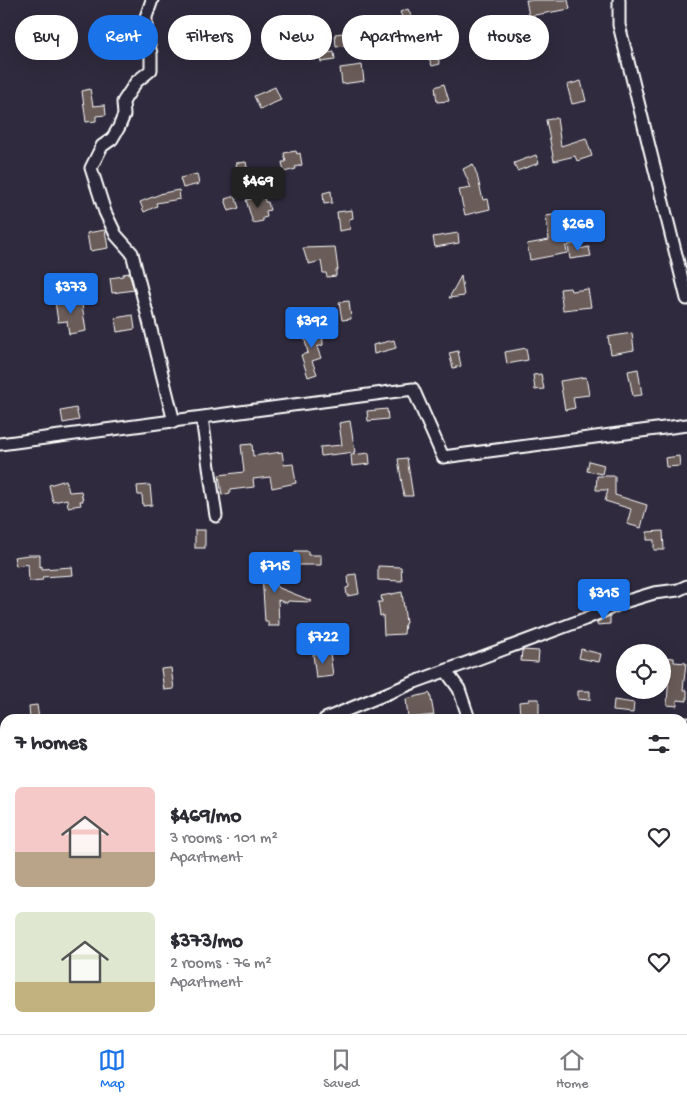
<!DOCTYPE html>
<html lang="en">
<head>
<meta charset="utf-8">
<style>
  :root { --surface:#fff; --page:#f2f2f3; --text:#2b2b33; --muted:#7c7c81; --line:#e1e1e2; --accent:#1a73e8 }
  body { margin:0; font-family:"Gochi Hand",sans-serif; background:var(--page); color:var(--text); height:100vh; display:flex; flex-direction:column; font-size:19px; white-space:nowrap }
  * { box-sizing:border-box; margin:0 }
  p { font-size:16px; color:var(--muted) }
  .icon { flex:none; width:28px; height:28px; fill:none; stroke:currentColor; stroke-width:2; stroke-linecap:round; stroke-linejoin:round }
  .map { position:relative; flex:1; overflow:hidden }
  .side { position:absolute; left:0px; top:714px; width:688px; height:321px; display:flex; flex-direction:column; background:var(--surface); border-radius:15px 15px 0 0; box-shadow:0 5px 20px #0002 }
  .side>* { flex:none }
  .guide { position:absolute; left:15px; top:15px; width:658px; height:45px; display:flex; gap:10px }
  .buttons { position:absolute; left:616px; top:644px; display:grid; gap:10px }
  .buttons a { display:grid; place-items:center; width:55px; height:55px; border-radius:50%; background:var(--surface); box-shadow:0 5px 20px #0002; font-size:25px }
  .price { position:absolute; translate:-50% -42px; padding:0 11px; border-radius:5px; background:var(--accent); color:#fff; font-size:16px; line-height:32px; filter:drop-shadow(0 1px 2px #0008) }
  .price::after { content:''; position:absolute; left:50%; top:30px; width:15px; height:11px; margin-left:-8px; background:inherit; clip-path:polygon(0 0,100% 0,50% 100%) }
  .price.active { background:#222; color:#fff }
  ul { padding:0; list-style:none }
  li { display:flex; align-items:center; gap:15px; height:125px; padding:0 15px }
  li span { display:grid; place-items:center; flex:none; width:140px; height:100px; border-radius:8px; color:#555 }
  li>.icon { margin-inline-start:auto }
  span .icon { width:60px; height:60px; fill:#fffc; stroke-width:1 }
  li b { font-size:21px }
  h2 { display:flex; justify-content:space-between; align-items:center; height:60px; padding:0 15px; font-size:21px }
  .tag { padding:0 18px; border-radius:22px; background:var(--surface); box-shadow:0 5px 20px #0002; font-size:18px; line-height:45px }
  .tag.active { background:var(--accent); color:#fff }
  .dock { display:flex; justify-content:space-around; align-items:center; height:70px; border-top:1px solid var(--line); background:var(--surface); font-size:14px; color:var(--muted) }
  .dock a { display:grid; justify-items:center; gap:2px }
  .dock .active { color:var(--accent) }
  .map>svg:first-child { display:block }
</style>
</head>
<body>
<div class="map">
<svg width="687" height="1034" viewBox="0 0 687 1034">
  <rect width="100%" height="100%" fill="#2f2a3d"/>
  <filter id="ink" filterUnits="userSpaceOnUse"><feTurbulence type="fractalNoise" baseFrequency=".02" numOctaves="2"/><feDisplacementMap in="SourceGraphic" scale="10" xChannelSelector="R" yChannelSelector="G"/><feConvolveMatrix kernelMatrix="1 2 1 2 8 2 1 2 1" color-interpolation-filters="sRGB"/></filter>
  <g filter="url(#ink)">
    <!-- building -->
    <g fill="#6a5b58" stroke="#fff">
      <path d="M 526,0 L 568,0 L 570,9 L 529,16 Z"/>
      <path d="M 408,9 L 413,20 L 405,24 L 400,12 Z"/>
      <path d="M 343,33 L 345,46 L 336,47 L 335,34 Z"/>
      <path d="M 435,50 L 440,64 L 432,66 L 427,53 Z"/>
      <path d="M 334,52 L 335,60 L 321,62 L 319,54 Z"/>
      <path d="M 362,65 L 364,81 L 342,84 L 340,68 Z"/>
      <path d="M 581,81 L 586,101 L 572,104 L 567,85 Z"/>
      <path d="M 444,84 L 449,101 L 437,102 L 435,87 Z"/>
      <path d="M 275,87 L 281,100 L 260,109 L 254,96 Z"/>
      <path d="M 90,89 L 93,106 L 105,105 L 106,115 L 96,116 L 96,121 L 86,122 L 82,91 Z"/>
      <path d="M 557,118 L 561,146 L 586,138 L 592,156 L 577,161 L 575,156 L 554,161 L 546,120 Z"/>
      <path d="M 296,151 L 297,154 L 300,153 L 302,165 L 295,167 L 296,169 L 284,172 L 282,162 L 286,162 L 284,153 Z"/>
      <path d="M 536,155 L 539,163 L 517,171 L 514,163 Z"/>
      <path d="M 246,162 L 248,172 L 261,170 L 263,178 L 239,182 L 236,163 Z"/>
      <path d="M 473,164 L 477,175 L 483,200 L 488,199 L 490,209 L 465,215 L 459,190 L 471,188 L 463,169 Z"/>
      <path d="M 197,174 L 199,184 L 183,188 L 180,178 Z"/>
      <path d="M 179,190 L 180,199 L 156,203 L 157,206 L 144,212 L 140,202 L 163,193 Z"/>
      <path d="M 331,191 L 332,203 L 324,204 L 323,193 Z"/>
      <path d="M 235,196 L 239,208 L 229,211 L 225,199 Z"/>
      <path d="M 264,196 L 265,202 L 268,202 L 270,210 L 266,211 L 267,217 L 263,218 L 263,221 L 253,223 L 246,200 Z"/>
      <path d="M 352,210 L 353,218 L 349,219 L 350,229 L 339,231 L 337,212 Z"/>
      <path d="M 560,214 L 567,253 L 530,260 L 527,244 L 549,240 L 546,216 Z"/>
      <path d="M 105,230 L 108,248 L 90,251 L 87,233 Z"/>
      <path d="M 458,233 L 459,243 L 435,247 L 433,237 Z"/>
      <path d="M 578,243 L 579,249 L 589,247 L 591,256 L 570,259 L 568,245 Z"/>
      <path d="M 335,247 L 338,270 L 336,270 L 336,276 L 327,277 L 326,273 L 323,273 L 321,261 L 309,264 L 309,261 L 307,261 L 303,248 Z"/>
      <path d="M 129,273 L 134,290 L 112,293 L 110,278 L 123,276 L 123,274 Z"/>
      <path d="M 461,276 L 464,296 L 449,298 Z"/>
      <path d="M 570,288 L 571,291 L 588,289 L 591,307 L 563,310 L 560,289 Z"/>
      <path d="M 81,298 L 86,331 L 69,334 L 67,321 L 58,322 L 55,301 Z"/>
      <path d="M 349,301 L 351,319 L 342,320 L 339,302 Z"/>
      <path d="M 133,315 L 135,329 L 117,332 L 115,318 Z"/>
      <path d="M 322,326 L 323,345 L 317,347 L 321,358 L 312,361 L 317,374 L 308,377 L 301,355 L 308,353 L 303,332 L 310,330 L 310,327 Z"/>
      <path d="M 632,333 L 634,350 L 611,354 L 608,337 Z"/>
      <path d="M 394,340 L 396,348 L 374,354 L 373,345 Z"/>
      <path d="M 526,348 L 528,360 L 507,364 L 505,352 Z"/>
      <path d="M 458,351 L 461,366 L 453,368 L 449,353 Z"/>
      <path d="M 638,369 L 642,395 L 633,396 L 628,371 Z"/>
      <path d="M 541,374 L 544,389 L 535,390 L 533,375 Z"/>
      <path d="M 586,377 L 589,395 L 573,397 L 575,408 L 565,410 L 560,381 Z"/>
      <path d="M 76,408 L 79,420 L 63,423 L 61,411 Z"/>
      <path d="M 387,409 L 388,419 L 368,421 L 367,411 Z"/>
      <path d="M 350,421 L 355,452 L 321,456 L 320,447 L 342,445 L 339,423 Z"/>
      <path d="M 252,444 L 253,456 L 282,452 L 284,465 L 293,464 L 296,483 L 272,488 L 270,477 L 253,479 L 254,487 L 230,490 L 230,493 L 222,495 L 219,475 L 244,472 L 241,445 Z"/>
      <path d="M 369,453 L 370,464 L 352,466 L 351,455 Z"/>
      <path d="M 679,456 L 680,466 L 666,467 L 665,458 Z"/>
      <path d="M 407,458 L 413,496 L 404,496 L 398,459 Z"/>
      <path d="M 589,461 L 604,465 L 602,474 L 587,471 Z"/>
      <path d="M 597,476 L 615,476 L 615,495 L 647,505 L 641,528 L 627,524 L 631,509 L 605,501 L 608,490 L 596,490 Z"/>
      <path d="M 66,480 L 69,492 L 81,491 L 83,501 L 80,501 L 81,505 L 68,507 L 67,499 L 53,502 L 49,485 Z"/>
      <path d="M 150,485 L 152,505 L 143,506 L 142,495 L 138,495 L 137,486 Z"/>
      <rect x="195" y="530" width="10" height="18"/>
      <path d="M 663,531 L 664,550 L 654,550 L 654,540 L 647,540 L 647,532 Z"/>
      <path d="M 295,551 L 308,551 L 308,555 L 321,555 L 321,565 L 295,565 Z"/>
      <path d="M 29,555 L 40,555 L 40,567 L 42,566 L 42,569 L 72,567 L 73,575 L 42,577 L 43,580 L 29,581 L 28,564 L 16,566 L 14,557 Z"/>
      <path d="M 274,559 L 277,587 L 312,601 L 311,602 L 288,601 L 287,603 L 278,600 L 279,626 L 268,626 L 268,621 L 265,621 L 262,574 L 264,574 L 263,560 Z"/>
      <path d="M 378,566 L 401,567 L 402,581 L 378,580 Z"/>
      <path d="M 356,574 L 359,594 L 347,596 L 346,588 L 349,587 L 348,575 Z"/>
      <path d="M 402,592 L 406,623 L 405,623 L 404,634 L 384,635 L 383,615 L 380,616 L 378,602 L 382,602 L 381,596 Z"/>
      <path d="M 610,616 L 610,624 L 597,625 L 597,622 Z"/>
      <path d="M 581,649 L 601,654 L 599,662 L 579,658 Z"/>
      <path d="M 522,650 L 539,651 L 538,662 L 521,661 Z"/>
      <path d="M 330,652 L 333,676 L 316,678 L 313,654 Z"/>
      <path d="M 663,657 L 674,658 L 674,662 L 686,663 L 683,690 L 687,690 L 687,701 L 677,700 L 677,706 L 667,705 L 669,672 L 662,671 Z"/>
      <path d="M 171,668 L 174,689 L 164,690 L 161,669 Z"/>
      <path d="M 578,691 L 590,691 L 590,700 L 578,699 Z"/>
      <path d="M 430,693 L 434,715 L 408,718 L 406,699 Z"/>
      <path d="M 529,699 L 539,699 L 539,716 L 520,716 L 519,702 L 529,701 Z"/>
      <path d="M 614,700 L 634,703 L 633,713 L 613,711 Z"/>
      <path d="M 37,705 L 39,719 L 30,719 L 29,706 Z"/>
    </g>
    <g fill="none" stroke-linecap="round" stroke-linejoin="round">
      <!-- minor casing -->
      <g stroke="#fff" stroke-width="15">
        <g id="minor">
          <path d="M 152,0 L 146,17 L 146,36 L 151,53 L 151,70 L 136,82 L 123,102 L 124,115 L 119,127 L 112,139 L 102,146 L 91,168 L 105,212 L 116,235 L 132,253 L 174,422"/>
          <path d="M 619,0 L 619,25 L 687,299"/>
          <path d="M 202,418 L 216,516"/>
          <path d="M 0,444 L 413,389 L 443,457 L 687,425"/>
          <path d="M 446,671 L 459,689 L 469,719"/>
          <path d="M 325,719 L 415,682 L 585,619 L 624,602 L 654,593 L 678,590 L 687,586"/>
          <path d="M 682,724 L 687,724"/>
          <path d="M 0,752 L 3,756 L 5,768"/>
        </g>
      </g>
      <!-- minor -->
      <use href="#minor" stroke="#2f2a3d" stroke-width="11"/>
    </g>
  </g>
</svg>
<div class="buttons">
<a><svg class="icon" aria-label="locate" viewBox="0 0 24 24"><circle cx="12" cy="12" r="6"/><path d="M12 2v4M12 18v4M2 12h4M18 12h4"/></svg></a>
</div>
<b class="price active" style="left:258px;top:209px">$469</b>
<b class="price" style="left:578px;top:252px">$268</b>
<b class="price" style="left:71px;top:315px">$373</b>
<b class="price" style="left:312px;top:349px">$392</b>
<b class="price" style="left:275px;top:594px">$715</b>
<b class="price" style="left:604px;top:621px">$315</b>
<b class="price" style="left:323px;top:665px">$722</b>
<div class="guide">
<a class="tag">Buy</a>
<a class="tag active">Rent</a>
<a class="tag">Filters</a>
<a class="tag">New</a>
<a class="tag">Apartment</a>
<a class="tag">House</a>
</div>
<section class="side">
<h2>7 homes<svg class="icon" aria-label="filters" viewBox="0 0 24 24"><path d="M4 7h16M4 17h16"/><circle cx="9" cy="7" r="2"/><circle cx="15" cy="17" r="2"/></svg></h2>
<ul>
<li><span style="background:linear-gradient(#f6c9c9 65%,#b9a48a 0)"><svg class="icon" aria-label="home" viewBox="0 0 24 24"><path d="M3 11l9-7 9 7M6 9v11h12V9"/></svg></span><div><b>$469/mo</b><p>3 rooms · 101 m²</p><p>Apartment</p></div><svg class="icon" aria-label="heart" viewBox="0 0 24 24"><path d="M12 20l-8-8c-3-5 5-10 8-4 3-6 11-1 8 4z"/></svg></li>
<li><span style="background:linear-gradient(#dfe7d0 70%,#c2b280 0)"><svg class="icon" aria-label="home" viewBox="0 0 24 24"><path d="M3 11l9-7 9 7M6 9v11h12V9"/></svg></span><div><b>$373/mo</b><p>2 rooms · 76 m²</p><p>Apartment</p></div><svg class="icon" aria-label="heart" viewBox="0 0 24 24"><path d="M12 20l-8-8c-3-5 5-10 8-4 3-6 11-1 8 4z"/></svg></li>
</ul>
</section>
</div>
<nav class="dock">
<a class="active"><svg class="icon" aria-label="map" viewBox="0 0 24 24"><path d="M3 6l6-2 6 2 6-2v14l-6 2-6-2-6 2zM9 4v14M15 6v14"/></svg>Map</a>
<a><svg class="icon" aria-label="saved" viewBox="0 0 24 24"><path d="M7 4h10v16l-5-4-5 4z"/></svg>Saved</a>
<a><svg class="icon" aria-label="home" viewBox="0 0 24 24"><path d="M3 11l9-7 9 7M6 9v11h12V9"/></svg>Home</a>
</nav>
</body>
</html>
